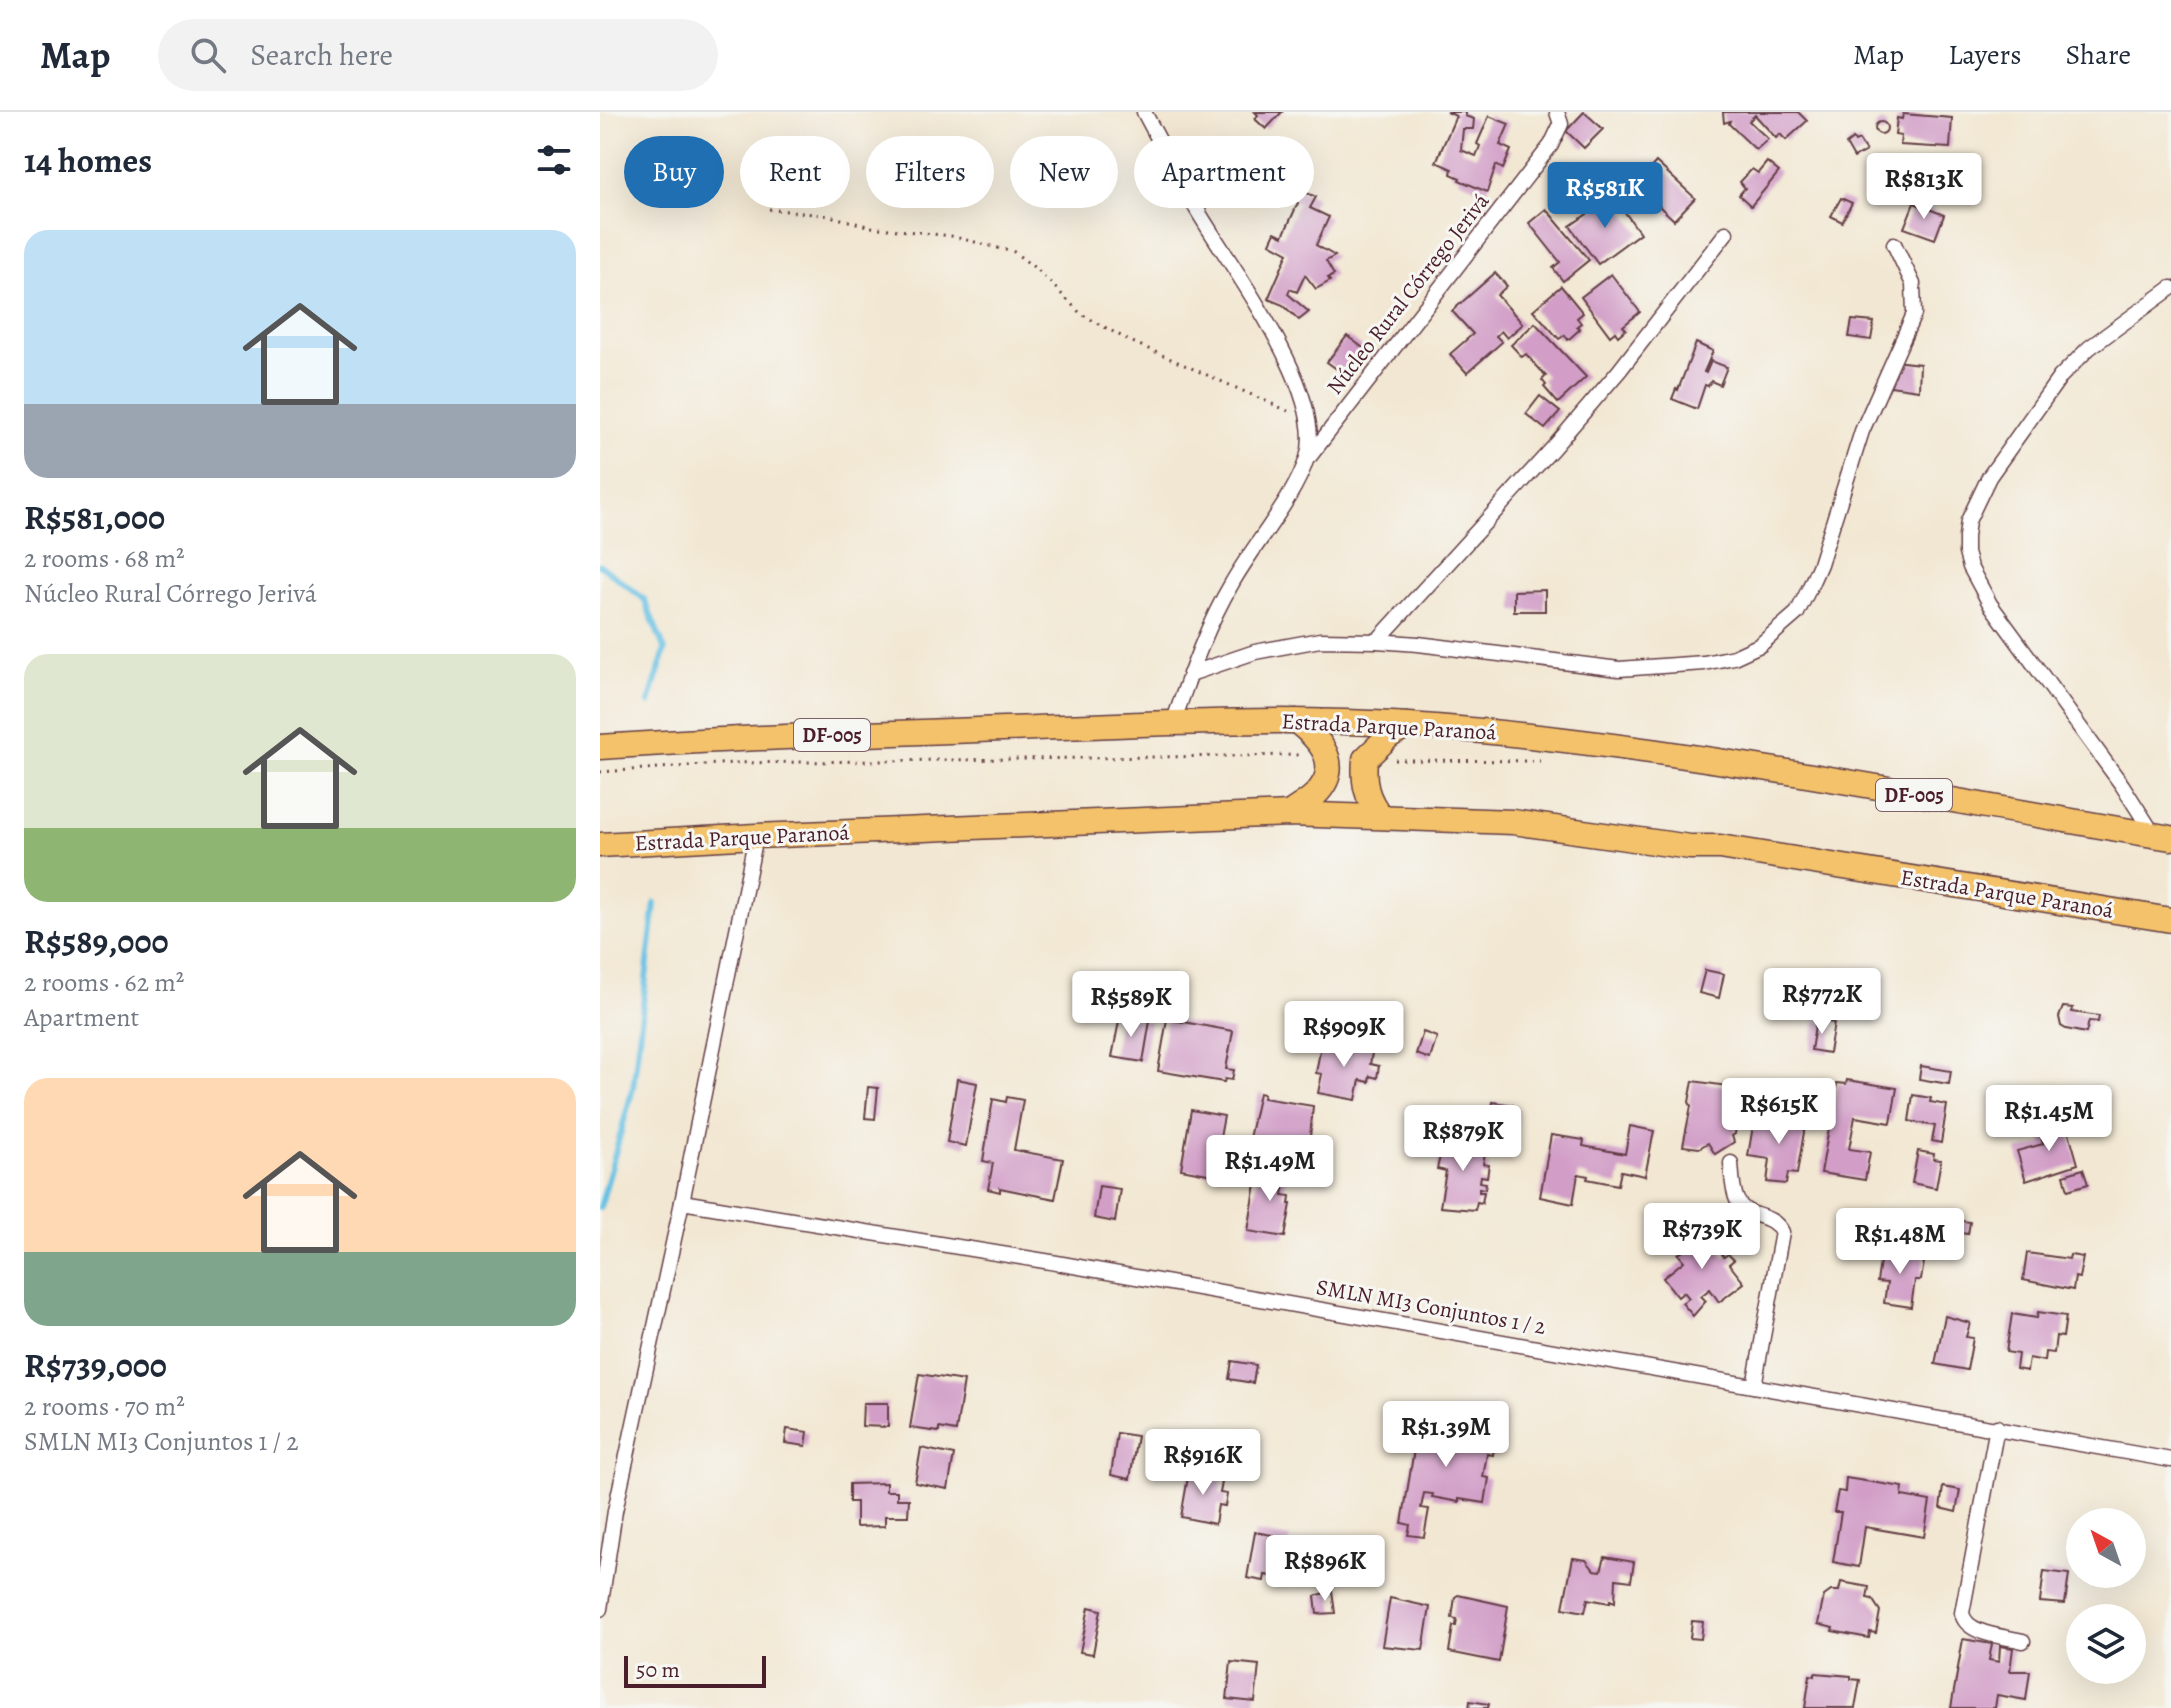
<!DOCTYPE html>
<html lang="en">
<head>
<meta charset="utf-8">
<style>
  :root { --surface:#fff; --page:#f2f2f3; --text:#1f2937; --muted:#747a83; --line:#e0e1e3; --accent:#1f6fb2 }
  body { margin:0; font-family:Alegreya,serif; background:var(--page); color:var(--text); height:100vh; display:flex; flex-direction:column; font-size:30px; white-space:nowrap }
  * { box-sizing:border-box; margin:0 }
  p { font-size:26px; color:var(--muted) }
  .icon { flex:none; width:44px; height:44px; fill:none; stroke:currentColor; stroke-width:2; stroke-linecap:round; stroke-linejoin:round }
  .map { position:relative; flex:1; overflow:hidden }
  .drawer { display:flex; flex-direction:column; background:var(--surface); width:600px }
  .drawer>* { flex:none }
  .top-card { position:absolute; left:24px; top:24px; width:760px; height:72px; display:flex; gap:16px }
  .needle { width:52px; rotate:320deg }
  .tools { position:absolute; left:1466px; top:1396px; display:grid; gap:16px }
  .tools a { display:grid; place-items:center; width:80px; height:80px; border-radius:50%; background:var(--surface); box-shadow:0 8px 32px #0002; font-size:40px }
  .scale { position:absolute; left:24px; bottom:20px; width:142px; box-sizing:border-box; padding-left:8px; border:4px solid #4a1f2b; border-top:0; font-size:22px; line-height:28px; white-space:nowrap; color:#4a1f2b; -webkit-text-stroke:6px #f6f6f2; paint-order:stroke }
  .price { position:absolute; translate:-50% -68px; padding:0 18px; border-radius:8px; background:#fff; color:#222; font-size:26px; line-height:52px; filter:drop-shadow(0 2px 4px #0008) }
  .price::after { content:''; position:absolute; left:50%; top:48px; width:24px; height:18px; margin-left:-12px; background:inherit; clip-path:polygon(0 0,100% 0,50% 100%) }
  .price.on { background:var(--accent); color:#fff }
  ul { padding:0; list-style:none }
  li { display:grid; align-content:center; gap:16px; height:424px; padding:0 24px }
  li span { display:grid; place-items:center; height:248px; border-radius:24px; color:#555 }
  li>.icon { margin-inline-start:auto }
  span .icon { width:144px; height:144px; fill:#fffc; stroke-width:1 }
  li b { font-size:34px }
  h2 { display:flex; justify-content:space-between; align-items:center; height:96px; padding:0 24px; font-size:34px }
  .tag { padding:0 28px; border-radius:36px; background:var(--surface); box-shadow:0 8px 32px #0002; font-size:28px; line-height:72px }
  .tag.on { background:var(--accent); color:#fff }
  header { display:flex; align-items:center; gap:48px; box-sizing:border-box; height:112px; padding:0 40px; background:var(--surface); border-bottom:2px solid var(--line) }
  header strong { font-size:38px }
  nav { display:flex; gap:44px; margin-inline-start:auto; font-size:28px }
  .search { width:560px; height:72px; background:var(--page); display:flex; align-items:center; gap:20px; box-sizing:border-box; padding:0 28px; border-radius:44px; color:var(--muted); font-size:30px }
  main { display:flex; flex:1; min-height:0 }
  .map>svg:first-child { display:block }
</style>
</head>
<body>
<header>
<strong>Map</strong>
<div class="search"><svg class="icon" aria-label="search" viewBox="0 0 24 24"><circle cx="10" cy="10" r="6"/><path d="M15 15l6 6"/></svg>Search here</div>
<nav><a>Map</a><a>Layers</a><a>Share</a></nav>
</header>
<main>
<section class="drawer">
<h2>14 homes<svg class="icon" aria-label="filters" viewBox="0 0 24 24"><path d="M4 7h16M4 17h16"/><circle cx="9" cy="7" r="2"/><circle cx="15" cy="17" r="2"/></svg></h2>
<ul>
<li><span style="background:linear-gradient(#bfe0f5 70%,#9aa5b1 0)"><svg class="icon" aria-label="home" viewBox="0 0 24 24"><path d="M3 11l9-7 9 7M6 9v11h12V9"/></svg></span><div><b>R$581,000</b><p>2 rooms · 68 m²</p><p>Núcleo Rural Córrego Jerivá</p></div></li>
<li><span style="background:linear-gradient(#dfe7d0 70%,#8fb573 0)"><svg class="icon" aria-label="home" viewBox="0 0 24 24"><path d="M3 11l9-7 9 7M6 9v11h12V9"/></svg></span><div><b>R$589,000</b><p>2 rooms · 62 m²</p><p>Apartment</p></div></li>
<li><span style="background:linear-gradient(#ffd9b3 70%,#7fa58c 0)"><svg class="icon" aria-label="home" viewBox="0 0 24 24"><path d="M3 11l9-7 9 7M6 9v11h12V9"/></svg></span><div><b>R$739,000</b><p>2 rooms · 70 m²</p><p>SMLN MI3 Conjuntos 1 / 2</p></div></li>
</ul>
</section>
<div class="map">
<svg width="1571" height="1596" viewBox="0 0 1571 1596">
  <rect width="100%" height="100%" fill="#f6f6f2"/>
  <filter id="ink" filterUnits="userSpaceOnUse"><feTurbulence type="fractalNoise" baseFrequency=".0125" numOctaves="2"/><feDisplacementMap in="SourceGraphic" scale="16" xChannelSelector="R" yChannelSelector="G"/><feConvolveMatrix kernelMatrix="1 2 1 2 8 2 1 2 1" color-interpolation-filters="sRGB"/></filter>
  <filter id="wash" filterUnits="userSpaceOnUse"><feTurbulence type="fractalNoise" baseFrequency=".006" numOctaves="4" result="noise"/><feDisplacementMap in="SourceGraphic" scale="32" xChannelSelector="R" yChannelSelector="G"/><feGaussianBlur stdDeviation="1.8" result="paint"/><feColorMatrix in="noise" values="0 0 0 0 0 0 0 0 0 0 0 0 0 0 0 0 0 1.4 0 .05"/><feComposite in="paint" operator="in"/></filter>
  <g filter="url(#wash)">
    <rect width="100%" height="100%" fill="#f2e7d2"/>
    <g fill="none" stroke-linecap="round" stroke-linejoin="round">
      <!-- stream -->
      <g stroke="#66c1e4" stroke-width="6">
        <path d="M 0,453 L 44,487 L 65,538 L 49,591"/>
        <path d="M 0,1096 L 33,976 L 55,791"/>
      </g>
    </g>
    <g id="blocks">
      <!-- building -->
      <g fill="#d29ec7">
        <path d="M 655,0 L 682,0 L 666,17 L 655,7 L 658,3 Z"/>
        <path d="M 847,0 L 865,0 L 865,4 L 874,7 L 873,17 L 863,17 L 861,38 L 876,44 L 880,34 L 877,32 L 889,4 L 909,12 L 900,33 L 911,38 L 903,57 L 896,53 L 887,80 L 859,68 L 860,66 L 851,62 L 852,57 L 836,50 L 856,4 Z"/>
        <path d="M 984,0 L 1003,17 L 984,36 L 966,19 Z"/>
        <path d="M 1123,0 L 1198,0 L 1207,9 L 1186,28 L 1180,22 L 1176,26 L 1155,3 L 1149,9 L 1168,27 L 1156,38 L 1129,12 L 1130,9 L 1124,11 Z"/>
        <path d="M 1303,2 L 1352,6 L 1350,36 L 1300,33 L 1301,24 L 1295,23 L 1297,6 L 1302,7 Z"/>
        <circle cx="1281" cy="16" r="6"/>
        <path d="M 1253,27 L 1255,30 L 1259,28 L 1266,39 L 1254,46 L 1246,32 Z"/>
        <path d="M 1056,50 L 1095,86 L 1074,108 L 1046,82 L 1050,78 L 1039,69 Z"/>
        <path d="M 1167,50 L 1179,60 L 1151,94 L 1139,83 L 1145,76 L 1140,70 L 1152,57 L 1158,61 Z"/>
        <path d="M 698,77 L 716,85 L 710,96 L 729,105 L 716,133 L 735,144 L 726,149 L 734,163 L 728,166 L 730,169 L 716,177 L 705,163 L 697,180 L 690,177 L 688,182 L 709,200 L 699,208 L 683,193 L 668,187 L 688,141 L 670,131 L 675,120 L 683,124 L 698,91 L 693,88 Z"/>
        <path d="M 1013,84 L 1040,121 L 998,152 L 970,114 Z"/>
        <path d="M 1241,86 L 1252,91 L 1242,110 L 1231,104 Z"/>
        <path d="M 1314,91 L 1344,103 L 1335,127 L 1304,116 Z"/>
        <path d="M 946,97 L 989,148 L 963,169 L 953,156 L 960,150 L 929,111 Z"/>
        <path d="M 895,161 L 907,174 L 897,183 L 923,212 L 907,226 L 901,219 L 896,224 L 902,230 L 867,261 L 850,242 L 873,222 L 852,199 Z"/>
        <path d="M 1011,162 L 1040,200 L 1023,214 L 1026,217 L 1018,224 L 1015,220 L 1010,224 L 981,185 Z"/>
        <path d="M 961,174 L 983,201 L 977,206 L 981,211 L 977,214 L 980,217 L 968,228 L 965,223 L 959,227 L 933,198 Z"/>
        <path d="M 1252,208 L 1274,210 L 1271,228 L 1249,225 Z"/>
        <path d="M 935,211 L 986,265 L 958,291 L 944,275 L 946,273 L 942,268 L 946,264 L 926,242 L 922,245 L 911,233 Z"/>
        <path d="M 747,224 L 770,241 L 749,266 L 727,250 Z"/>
        <path d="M 1096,231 L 1113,239 L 1104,260 L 1106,261 L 1111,249 L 1127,255 L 1120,273 L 1111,269 L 1108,274 L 1105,273 L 1097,297 L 1072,287 L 1076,277 L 1078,278 Z"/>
        <path d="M 1294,249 L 1320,252 L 1319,278 L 1290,274 Z"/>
        <path d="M 940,284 L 960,300 L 945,317 L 926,302 Z"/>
        <path d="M 945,478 L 945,499 L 914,499 L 914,479 Z"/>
        <path d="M 1105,858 L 1124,862 L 1119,886 L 1099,881 Z"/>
        <path d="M 1463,895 L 1473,896 L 1472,900 L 1499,904 L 1498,910 L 1489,909 L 1486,921 L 1466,917 L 1461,914 L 1459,905 Z"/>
        <path d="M 520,904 L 550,909 L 543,950 L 512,945 Z"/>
        <path d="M 567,907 L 633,919 L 626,957 L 634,958 L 632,968 L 625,967 L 624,970 L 558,959 Z"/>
        <path d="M 1216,908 L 1234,911 L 1229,941 L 1211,938 Z"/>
        <path d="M 823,920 L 837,925 L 830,947 L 816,942 Z"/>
        <path d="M 722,928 L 773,936 L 770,952 L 779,954 L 777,966 L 770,964 L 769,970 L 760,968 L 756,988 L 718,981 L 722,962 L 716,961 Z"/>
        <path d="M 1321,954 L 1351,959 L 1349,972 L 1319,967 Z"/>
        <path d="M 357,967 L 377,971 L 366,1034 L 347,1030 Z"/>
        <path d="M 1247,968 L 1297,976 L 1291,1011 L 1255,1005 L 1249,1037 L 1270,1040 L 1265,1068 L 1221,1061 L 1237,971 L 1246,972 Z"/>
        <path d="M 1093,969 L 1141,976 L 1135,1022 L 1132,1024 L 1134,1030 L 1115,1042 L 1108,1031 L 1099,1036 L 1083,1034 L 1091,994 L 1089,990 Z"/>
        <path d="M 268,975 L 278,976 L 275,1007 L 265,1006 Z"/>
        <path d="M 659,981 L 664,982 L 663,986 L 713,994 L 709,1035 L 698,1034 L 697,1043 L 660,1036 L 660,1033 L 648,1031 Z"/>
        <path d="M 1313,983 L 1331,986 L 1330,990 L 1347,993 L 1341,1031 L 1332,1029 L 1335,1014 L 1309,1009 Z"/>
        <path d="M 407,985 L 423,988 L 414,1038 L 463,1047 L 455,1087 L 400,1076 L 400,1080 L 388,1077 L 393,1051 L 383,1049 L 393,987 L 406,990 Z"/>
        <path d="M 893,990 L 913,993 L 912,999 L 919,1000 L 916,1017 L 906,1015 L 904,1025 L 888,1019 Z"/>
        <path d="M 591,998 L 624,1004 L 613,1063 L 581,1057 Z"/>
        <path d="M 1195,1000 L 1207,1002 L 1197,1062 L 1188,1061 L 1186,1072 L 1167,1070 L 1170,1047 L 1148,1044 L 1153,1014 L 1160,1015 L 1162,1007 L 1193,1011 Z"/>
        <path d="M 1466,1010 L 1478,1052 L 1426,1069 L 1417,1039 L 1443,1032 L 1439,1018 Z"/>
        <path d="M 1030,1014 L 1054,1019 L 1045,1064 L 1021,1059 L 1018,1073 L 987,1067 L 988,1064 L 978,1062 L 973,1092 L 940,1085 L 951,1023 L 984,1028 L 983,1034 L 1025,1042 Z"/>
        <path d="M 845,1024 L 887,1031 L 883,1052 L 889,1053 L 887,1065 L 881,1064 L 880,1070 L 886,1071 L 885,1077 L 879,1076 L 879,1080 L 884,1080 L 882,1091 L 877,1090 L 875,1098 L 840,1095 L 846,1059 L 837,1057 Z"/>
        <path d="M 1318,1039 L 1334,1042 L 1333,1047 L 1341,1048 L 1336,1076 L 1312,1071 Z"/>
        <path d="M 659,1054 L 687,1059 L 683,1083 L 690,1084 L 689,1092 L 691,1092 L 685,1125 L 648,1119 Z"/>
        <path d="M 1483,1057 L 1488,1072 L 1468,1078 L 1464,1063 Z"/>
        <path d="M 499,1074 L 520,1077 L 515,1110 L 494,1106 Z"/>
        <path d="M 1348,1107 L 1370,1110 L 1368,1122 L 1347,1119 Z"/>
        <path d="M 1103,1113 L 1124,1145 L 1128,1142 L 1134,1148 L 1129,1152 L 1144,1171 L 1119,1190 L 1110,1177 L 1101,1184 L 1106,1189 L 1093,1204 L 1082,1191 L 1089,1186 L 1084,1180 L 1078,1185 L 1063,1166 L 1084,1149 L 1078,1142 L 1082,1140 L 1077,1134 Z"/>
        <path d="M 1282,1137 L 1325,1144 L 1321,1168 L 1315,1168 L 1311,1195 L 1284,1191 L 1287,1171 L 1277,1170 Z"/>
        <path d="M 1427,1141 L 1469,1147 L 1470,1143 L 1483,1145 L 1479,1166 L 1475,1165 L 1473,1178 L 1423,1168 Z"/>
        <path d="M 1438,1200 L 1466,1204 L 1463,1225 L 1456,1224 L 1454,1241 L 1445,1240 L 1444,1249 L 1429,1246 L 1427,1259 L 1416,1257 L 1418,1242 L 1406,1240 L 1412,1202 L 1437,1206 Z"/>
        <path d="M 1345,1204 L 1370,1211 L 1366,1225 L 1373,1226 L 1367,1258 L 1335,1252 Z"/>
        <path d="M 632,1249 L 656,1253 L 653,1271 L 629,1267 Z"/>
        <path d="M 319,1262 L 364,1269 L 356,1319 L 339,1316 L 339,1320 L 310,1316 Z"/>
        <path d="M 263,1291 L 288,1291 L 288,1315 L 262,1314 Z"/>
        <path d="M 819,1307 L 851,1312 L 850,1317 L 864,1319 L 865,1314 L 897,1319 L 893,1343 L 887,1342 L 883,1365 L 889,1366 L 885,1391 L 859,1387 L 859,1390 L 832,1385 L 833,1382 L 824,1381 L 821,1396 L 829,1397 L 824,1425 L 808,1423 L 810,1413 L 802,1411 Z"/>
        <path d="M 187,1317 L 208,1320 L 206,1334 L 185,1331 Z"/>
        <path d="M 517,1321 L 537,1324 L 530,1367 L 511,1363 Z"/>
        <path d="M 321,1336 L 354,1343 L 348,1377 L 315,1371 Z"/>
        <path d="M 589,1359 L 623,1365 L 620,1381 L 627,1382 L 625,1394 L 618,1393 L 615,1412 L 581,1405 Z"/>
        <path d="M 1246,1366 L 1303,1375 L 1302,1384 L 1330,1389 L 1324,1425 L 1265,1415 L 1259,1455 L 1233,1450 L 1241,1400 L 1234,1400 L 1238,1379 L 1245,1380 Z"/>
        <path d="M 286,1371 L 286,1379 L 297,1379 L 297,1387 L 309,1387 L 308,1404 L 285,1404 L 285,1414 L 256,1415 L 256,1390 L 249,1390 L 249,1372 Z"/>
        <path d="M 1343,1375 L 1360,1378 L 1356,1400 L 1340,1396 Z"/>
        <path d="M 655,1420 L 690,1426 L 682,1466 L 665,1463 L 664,1469 L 647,1466 Z"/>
        <path d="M 1005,1445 L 1034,1450 L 1031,1469 L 1016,1467 L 1015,1490 L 1010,1488 L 1010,1491 L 988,1487 L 985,1500 L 963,1496 L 973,1446 L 986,1448 L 994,1458 L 1001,1459 Z"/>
        <path d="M 1444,1459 L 1469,1462 L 1465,1492 L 1440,1490 Z"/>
        <path d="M 1241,1470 L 1269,1475 L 1267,1486 L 1272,1487 L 1280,1499 L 1276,1521 L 1270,1520 L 1269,1526 L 1232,1519 L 1233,1516 L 1218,1512 L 1224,1484 L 1231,1479 L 1239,1479 Z"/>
        <path d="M 732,1479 L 735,1501 L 717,1502 L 715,1484 Z"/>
        <path d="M 858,1483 L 908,1494 L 899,1550 L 849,1540 L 853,1514 L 856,1514 L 857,1507 L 852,1506 L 855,1485 Z"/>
        <path d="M 790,1486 L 830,1495 L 823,1538 L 782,1534 Z"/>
        <path d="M 489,1495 L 501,1498 L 493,1542 L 480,1540 Z"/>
        <path d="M 1092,1509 L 1103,1510 L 1101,1527 L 1090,1526 Z"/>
        <path d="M 1363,1527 L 1392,1532 L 1389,1548 L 1399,1550 L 1400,1534 L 1413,1536 L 1410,1559 L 1430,1559 L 1426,1588 L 1397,1583 L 1395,1596 L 1351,1596 Z"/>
        <path d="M 631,1550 L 659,1553 L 655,1590 L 627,1587 Z"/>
        <path d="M 1215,1561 L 1251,1564 L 1251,1567 L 1260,1568 L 1255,1596 L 1205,1596 L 1210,1563 L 1215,1564 Z"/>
        <path d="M 870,1589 L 889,1592 L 888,1596 L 869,1596 Z"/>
      </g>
    </g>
  </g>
  <g filter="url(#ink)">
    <use href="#blocks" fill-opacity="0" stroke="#633d44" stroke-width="2"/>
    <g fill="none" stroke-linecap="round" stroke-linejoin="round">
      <!-- minor casing -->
      <g stroke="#633d44" stroke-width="17">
        <g id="minor">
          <path d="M 544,0 C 561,32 578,64 596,96 C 629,153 728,281 707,346 C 694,387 654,432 632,471 C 606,515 590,563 573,611"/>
          <path d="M 710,344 L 951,33 L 961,12 L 957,0"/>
          <path d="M 777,529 L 953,336 L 1019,259 L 1126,121"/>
          <path d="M 590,562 L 655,540 L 720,528 L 777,529 L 818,532 L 1019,557 L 1104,551 L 1134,545 L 1160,533 L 1197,501 L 1208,479 L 1220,452 L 1262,319 L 1314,202 L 1313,172 L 1294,132"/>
          <path d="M 1554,723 L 1522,673 L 1390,492 L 1370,455 L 1366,441 L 1366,425 L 1368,409 L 1389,365 L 1460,265 L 1489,236 L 1571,176"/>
          <path d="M 1131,1051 C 1132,1063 1132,1077 1137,1088 C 1146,1108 1171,1099 1182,1120 L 1154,1274"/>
          <path d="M 82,1090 L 451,1150 L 1571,1348"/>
          <path d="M 1397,1315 L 1362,1501 C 1366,1523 1404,1524 1423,1529"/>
          <path d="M 0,1497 L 15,1399 L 82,1090 L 156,724"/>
        </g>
      </g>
      <!-- primary casing -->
      <g stroke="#633d44" stroke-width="27">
        <g id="primary">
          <path d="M 0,635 C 145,625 291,621 436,616 C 561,611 685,605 809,613 C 1066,631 1318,684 1571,726"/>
          <path d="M 689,702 C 697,696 708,690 715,683 C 744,654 721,628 696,609"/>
          <path d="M 780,704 C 766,685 763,671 765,647 L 789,624 L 807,613"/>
          <path d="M 0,733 L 156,724 L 689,702 L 913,710 L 1090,735 L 1120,735 L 1571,808"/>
        </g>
      </g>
      <!-- path -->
      <g stroke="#633d44" stroke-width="3" stroke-dasharray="2 6" stroke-linecap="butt">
        <path d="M 169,97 L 230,104 L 271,115 L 351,124 L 414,140 L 439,159 L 481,202 L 528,228 L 688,299"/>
        <path d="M 795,648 L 940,649"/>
        <path d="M 0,660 L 134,651 L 700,643"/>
      </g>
      <!-- minor -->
      <use href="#minor" stroke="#fff" stroke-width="14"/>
      <!-- primary -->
      <use href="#primary" stroke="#f3c26a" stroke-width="24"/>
    </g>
  </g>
  <g text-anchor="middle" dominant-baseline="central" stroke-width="6" stroke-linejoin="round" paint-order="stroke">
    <!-- shield labels -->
    <g fill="#f6f6f2" stroke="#7e6067" stroke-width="2">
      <rect x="194" y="607" width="76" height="32" rx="6"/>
      <rect x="1276" y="667" width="76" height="32" rx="6"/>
    </g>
    <g font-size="20" font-weight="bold" fill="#4a1f2b">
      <text x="232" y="623">DF-005</text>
      <text x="1314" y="683">DF-005</text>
    </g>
    <!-- street labels -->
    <g font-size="22" fill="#4a1f2b" stroke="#f6f6f2">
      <text transform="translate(808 182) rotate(-52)">Núcleo Rural Córrego Jerivá</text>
      <text transform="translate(789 615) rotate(3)">Estrada Parque Paranoá</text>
      <text transform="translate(142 726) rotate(-3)">Estrada Parque Paranoá</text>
      <text transform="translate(1407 782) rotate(9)">Estrada Parque Paranoá</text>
      <text transform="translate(831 1195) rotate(10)">SMLN MI3 Conjuntos 1 / 2</text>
    </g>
  </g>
</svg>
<div class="tools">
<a><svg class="needle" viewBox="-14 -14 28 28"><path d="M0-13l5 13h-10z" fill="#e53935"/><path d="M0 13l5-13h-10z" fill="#747a83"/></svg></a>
<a><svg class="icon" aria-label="layers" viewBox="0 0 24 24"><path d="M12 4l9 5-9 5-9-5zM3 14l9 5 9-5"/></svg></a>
</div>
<div class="scale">50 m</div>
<b class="price" style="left:1324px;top:109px">R$813K</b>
<b class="price on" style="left:1005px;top:118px">R$581K</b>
<b class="price" style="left:1222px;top:924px">R$772K</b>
<b class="price" style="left:531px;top:927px">R$589K</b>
<b class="price" style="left:744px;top:957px">R$909K</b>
<b class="price" style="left:1179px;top:1034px">R$615K</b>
<b class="price" style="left:1449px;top:1041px">R$1.45M</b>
<b class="price" style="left:863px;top:1061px">R$879K</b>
<b class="price" style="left:670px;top:1091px">R$1.49M</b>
<b class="price" style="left:1102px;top:1159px">R$739K</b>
<b class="price" style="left:1300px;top:1164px">R$1.48M</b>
<b class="price" style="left:846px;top:1357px">R$1.39M</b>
<b class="price" style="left:603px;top:1385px">R$916K</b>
<b class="price" style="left:725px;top:1491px">R$896K</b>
<div class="top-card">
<a class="tag on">Buy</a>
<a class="tag">Rent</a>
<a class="tag">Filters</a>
<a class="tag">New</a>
<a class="tag">Apartment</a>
</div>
</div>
</main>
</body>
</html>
